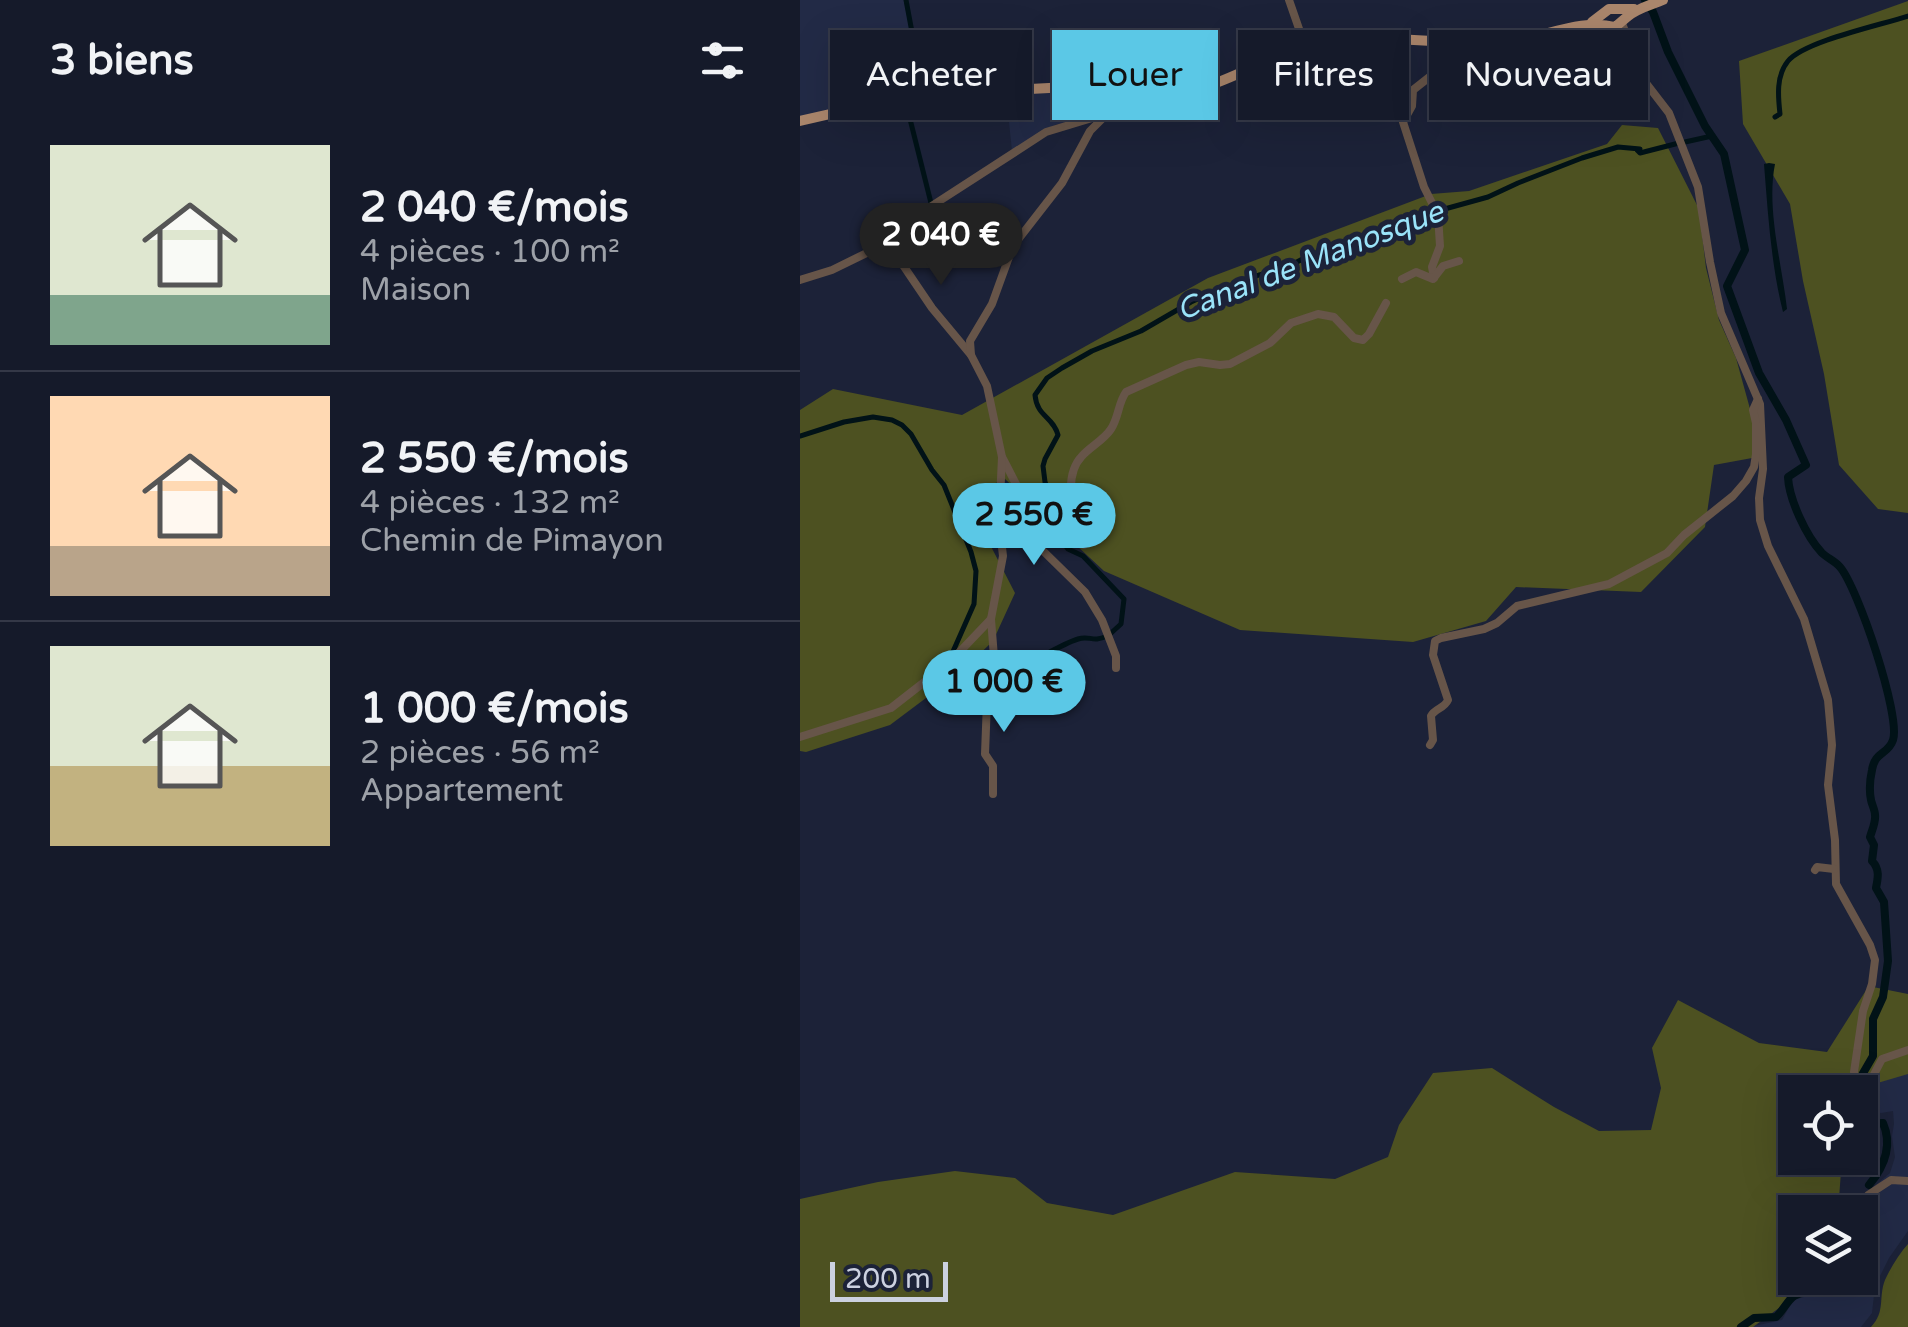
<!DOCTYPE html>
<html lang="fr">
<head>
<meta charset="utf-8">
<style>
  :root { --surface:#151a2a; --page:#1e2332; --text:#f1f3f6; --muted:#9da1a8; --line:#343847; --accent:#5bc8e6 }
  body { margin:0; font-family:"Varela Round",sans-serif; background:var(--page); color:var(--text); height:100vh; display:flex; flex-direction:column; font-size:38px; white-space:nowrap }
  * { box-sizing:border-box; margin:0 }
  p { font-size:32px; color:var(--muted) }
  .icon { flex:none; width:55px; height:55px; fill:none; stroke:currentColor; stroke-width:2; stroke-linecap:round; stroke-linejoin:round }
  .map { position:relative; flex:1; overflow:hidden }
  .panel { display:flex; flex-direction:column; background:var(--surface); width:800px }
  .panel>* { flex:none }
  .banner { position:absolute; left:30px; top:30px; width:928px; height:90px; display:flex; gap:20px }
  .controls { position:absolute; left:978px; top:1075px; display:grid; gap:20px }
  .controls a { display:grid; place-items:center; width:100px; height:100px; border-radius:0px; background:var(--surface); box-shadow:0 10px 40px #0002,0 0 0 2px var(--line); font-size:50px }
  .scale { position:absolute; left:30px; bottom:25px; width:118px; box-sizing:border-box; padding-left:10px; border:5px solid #ccd1e0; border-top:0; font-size:28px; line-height:35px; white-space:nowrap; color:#ccd1e0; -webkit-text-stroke:8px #1c2238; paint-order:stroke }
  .price { position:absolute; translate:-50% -85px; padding:0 22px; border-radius:35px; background:var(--accent); color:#111; font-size:32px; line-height:65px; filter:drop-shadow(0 2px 5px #0008) }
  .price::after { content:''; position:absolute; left:50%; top:60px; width:30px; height:22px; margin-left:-15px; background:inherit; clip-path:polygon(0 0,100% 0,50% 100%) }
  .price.on { background:#222; color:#fff }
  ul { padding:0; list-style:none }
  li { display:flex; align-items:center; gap:30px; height:250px; padding:0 50px }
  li+li { border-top:2px solid var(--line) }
  li span { display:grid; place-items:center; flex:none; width:280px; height:200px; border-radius:0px; color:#555 }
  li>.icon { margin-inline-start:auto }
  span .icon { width:120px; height:120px; fill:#fffc; stroke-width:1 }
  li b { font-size:42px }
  h2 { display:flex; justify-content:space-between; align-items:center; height:120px; padding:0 50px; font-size:42px }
  .tag { padding:0 35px; border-radius:0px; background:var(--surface); box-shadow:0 10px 40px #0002,0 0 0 2px var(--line); font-size:35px; line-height:90px }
  .tag.on { background:var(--accent); color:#111 }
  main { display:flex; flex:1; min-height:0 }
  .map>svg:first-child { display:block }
</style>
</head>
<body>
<main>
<section class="panel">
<h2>3 biens<svg class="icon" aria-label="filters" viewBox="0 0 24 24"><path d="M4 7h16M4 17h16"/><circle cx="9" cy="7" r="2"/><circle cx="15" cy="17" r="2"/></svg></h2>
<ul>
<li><span style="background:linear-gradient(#dfe7d0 75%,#7fa58c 0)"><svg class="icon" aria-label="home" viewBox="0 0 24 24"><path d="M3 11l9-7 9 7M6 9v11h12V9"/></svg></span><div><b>2 040 €/mois</b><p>4 pièces · 100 m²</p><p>Maison</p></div></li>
<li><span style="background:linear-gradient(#ffd9b3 75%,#b9a48a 0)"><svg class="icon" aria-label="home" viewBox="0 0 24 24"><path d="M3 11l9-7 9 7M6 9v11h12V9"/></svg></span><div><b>2 550 €/mois</b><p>4 pièces · 132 m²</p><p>Chemin de Pimayon</p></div></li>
<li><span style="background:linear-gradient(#dfe7d0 60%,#c2b280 0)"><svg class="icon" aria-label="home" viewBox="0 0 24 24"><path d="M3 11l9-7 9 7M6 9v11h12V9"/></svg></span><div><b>1 000 €/mois</b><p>2 pièces · 56 m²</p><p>Appartement</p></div></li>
</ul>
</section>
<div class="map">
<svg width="1108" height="1327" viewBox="0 0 1108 1327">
  <rect width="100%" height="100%" fill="#1c2238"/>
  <!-- built -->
  <g fill="#222a46">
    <path d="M 0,0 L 104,0 L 122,96 L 98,97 L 86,94 L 55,107 L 0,118 Z"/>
    <path d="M 268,90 L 273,121 L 255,125 L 242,131 L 212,151 L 206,94 Z"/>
    <path d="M 1108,1066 L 1108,1231 L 1089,1258 L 1075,1286 L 1072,1313 L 1061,1327 L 949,1327 L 982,1320 L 993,1300 L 1015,1294 L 1022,1289 L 1026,1278 L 1060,1278 L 1060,1227 L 1071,1210 L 1073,1192 L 1071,1189 L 1090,1173 L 1095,1157 L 1092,1136 L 1094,1124 L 1093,1111 L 1081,1113 L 1072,1111 L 1062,1089 Z"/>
  </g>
  <!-- forest -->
  <g fill="#4d5121">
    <path d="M 1108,1 L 1108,513 L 1078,509 L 1039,465 L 1024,374 L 1003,281 L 990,204 L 943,124 L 939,61 Z"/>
    <path d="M 822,125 L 858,128 L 899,209 L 906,268 L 919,320 L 936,358 L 963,456 L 914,465 L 905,527 L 841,592 L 716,587 L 686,621 L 613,642 L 440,630 L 304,571 L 205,479 L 165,496 L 215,593 L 193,641 L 162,671 L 90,725 L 6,752 L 0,751 L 0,410 L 33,389 L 162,415 L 408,278 L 631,194 L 669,191 L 807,144 Z"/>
    <path d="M 1070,984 L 1073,987 L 1108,994 L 1108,1074 L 1047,1092 L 995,1092 L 995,1158 L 1042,1158 L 1038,1212 L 995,1212 L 995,1278 L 1001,1278 L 979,1308 L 953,1327 L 0,1327 L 0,1199 L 78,1182 L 155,1171 L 215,1178 L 247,1203 L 313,1215 L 435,1172 L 535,1179 L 588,1157 L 599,1125 L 633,1073 L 692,1068 L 754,1107 L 799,1131 L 851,1130 L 861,1088 L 852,1048 L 878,1000 L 959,1043 L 1027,1052 Z"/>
    <path d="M 1108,1244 L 1108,1327 L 1071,1327 C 1086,1311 1078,1298 1085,1280 C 1091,1267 1099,1254 1108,1244 Z"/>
  </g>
  <!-- water -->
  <path fill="#011217" d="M 969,163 L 975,164 C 966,209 982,264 987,309 L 983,312 C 971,264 968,214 964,164 Z"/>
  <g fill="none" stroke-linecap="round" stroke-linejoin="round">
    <!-- canal -->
    <g stroke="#011217" stroke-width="5">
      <path d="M 106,0 L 123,91"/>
      <path d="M 108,111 L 131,203"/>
      <path d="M 975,117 L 980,114 C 978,96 976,76 988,61 C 1005,41 1081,25 1108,16"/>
      <path d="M 885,142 L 912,136"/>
      <path d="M 837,150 L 840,153 L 879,143"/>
      <path d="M 0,436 L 44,422 L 73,417 L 92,420 L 102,425 L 111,434 L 132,470 L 144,485 L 171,552 L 176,571 L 174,604 L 151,656 C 185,705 240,651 278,639 C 290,635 292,643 307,636"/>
      <path d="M 310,634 L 321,624 L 324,599 L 283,556 L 268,549 L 257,534 L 254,505 L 245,482 L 243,466 L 245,459 L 258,435 C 253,416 237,417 235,395 L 247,378 L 262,368 L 292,351 L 341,331 L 391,302 L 413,292 L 459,275 L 480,271 L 510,255 L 545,243 L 567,240 L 609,221 L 619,221 L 641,210 L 688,197 L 718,183 L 782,158 L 818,147 L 840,149"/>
    </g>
    <!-- river -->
    <g stroke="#011217" stroke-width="8">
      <path d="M 845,0 L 853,12 L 868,52 L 905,126 L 924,154 L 945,250 L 927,286 L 959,373 L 986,420 L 1006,465 L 988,477 C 989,499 1006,536 1022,553 C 1027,558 1035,561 1040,567 C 1058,588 1101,716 1093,740 C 1088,755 1075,751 1072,770 C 1070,779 1069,790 1071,800 C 1072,805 1075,810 1075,815 C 1076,822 1072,830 1070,837 L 1074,845 L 1072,861 C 1080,869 1078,878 1076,888 L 1084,902 L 1088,961 L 1083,997 L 1073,1019 L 1073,1056 L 1062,1075"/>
      <path d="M 1048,1082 L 1050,1092"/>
      <path d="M 1060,1116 L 1068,1124 L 1083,1123 C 1093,1146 1084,1167 1069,1185"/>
      <path d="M 1060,1222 L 1067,1211"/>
      <path d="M 941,1327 L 954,1318 L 976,1317 C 983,1311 987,1301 994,1296 C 1008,1288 1014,1297 1022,1278"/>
    </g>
    <!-- minor -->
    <g stroke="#675549" stroke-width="8">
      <path d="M 489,0 L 505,46"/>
      <path d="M 822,23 L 842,78 L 869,113 L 898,187 L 910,262 L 921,313 L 960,404 L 963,469 L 959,498 L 960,520 L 968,546 L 1004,619 L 1028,700 L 1032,745 L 1028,785 L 1035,840 L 1036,884 L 1070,945 L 1075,960 L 1072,984 L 1063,1011 L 1054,1072 L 1056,1080 L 1061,1083 L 1071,1080 L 1082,1059 L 1108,1050"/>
      <path d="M 68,57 L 75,58 L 79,64 L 84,96"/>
      <path d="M 49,79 C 70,76 79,72 78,98"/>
      <path d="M 88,243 L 132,308 L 171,355"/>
      <path d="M 634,278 L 632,267 L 640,246 L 638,215 L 624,187 L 603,122 L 612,106 L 613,90 L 665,49 L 670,41"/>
      <path d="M 602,279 L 616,272 L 633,279 L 643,266 L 659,261"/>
      <path d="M 0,280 L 32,270 L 83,245 L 127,209 L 246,132 L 302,115"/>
      <path d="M 202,457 C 215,480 230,519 253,534 C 261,539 275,542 284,545 L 287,538 C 271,519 263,476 282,456 C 291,446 304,440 311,429 C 319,417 318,403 326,392 L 386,365 L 399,362 L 420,365 L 430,364 L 470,343 L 491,323 L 518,314 L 534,317 L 554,338 L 563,340 L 569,334 L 586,303"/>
      <path d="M 216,494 L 235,543 L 285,592 L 302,620 L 316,656 L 316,668"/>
      <path d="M 191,619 L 194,657 L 188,674 L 185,754 L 193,766 L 193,794"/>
      <path d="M 0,737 L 91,708 L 150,662 L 191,619 L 203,556 L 199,522 L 202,457 L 187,386 L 171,355 L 170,341 L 192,304 L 213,246 L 262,183 L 290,131 L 307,114 L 340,98 L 347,91"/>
      <path d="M 630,745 L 633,740 L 631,716 C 635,708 644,709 648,700 L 633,655 L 635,641 L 641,638 L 684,629 L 697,623 L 717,606 L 809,584 L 867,553 L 884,535 L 933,496 L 946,481 L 954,467 L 956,454 L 956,423 L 953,410 L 958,399"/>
      <path d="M 1015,870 L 1017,867 L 1034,869"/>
      <path d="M 1068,1195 L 1091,1180 L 1108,1181"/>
    </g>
    <!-- major -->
    <g stroke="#aa866c" stroke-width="10">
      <path d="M 792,22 L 809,9 L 834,9"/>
      <path d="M 300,86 C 331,91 368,97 399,89 C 446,75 486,45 535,40 C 593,34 653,47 711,41 C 745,37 782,18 815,27 C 819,24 823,20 827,17 C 837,8 851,5 863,0"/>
      <path d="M 50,110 L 67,110 L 83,114 L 98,105 L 134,98 L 230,89 L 306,85"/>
      <path d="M 0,121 L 61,107 L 82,96 L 90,100 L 92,108"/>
    </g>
  </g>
  <g text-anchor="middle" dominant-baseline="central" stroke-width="10" stroke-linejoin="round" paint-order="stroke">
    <!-- water labels -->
    <g font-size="30" font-style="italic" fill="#9ae3f9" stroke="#1c2238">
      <text transform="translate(510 261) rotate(-21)">Canal de Manosque</text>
    </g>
  </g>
</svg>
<div class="controls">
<a><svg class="icon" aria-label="locate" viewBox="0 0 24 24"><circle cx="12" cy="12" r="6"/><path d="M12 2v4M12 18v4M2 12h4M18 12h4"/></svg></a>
<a><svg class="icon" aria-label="layers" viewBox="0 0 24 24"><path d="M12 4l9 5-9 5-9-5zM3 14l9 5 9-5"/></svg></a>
</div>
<div class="scale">200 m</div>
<b class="price on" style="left:141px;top:288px">2 040 €</b>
<b class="price" style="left:234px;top:568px">2 550 €</b>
<b class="price" style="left:204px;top:735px">1 000 €</b>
<div class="banner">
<a class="tag">Acheter</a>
<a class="tag on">Louer</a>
<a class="tag">Filtres</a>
<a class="tag">Nouveau</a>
</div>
</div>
</main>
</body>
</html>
